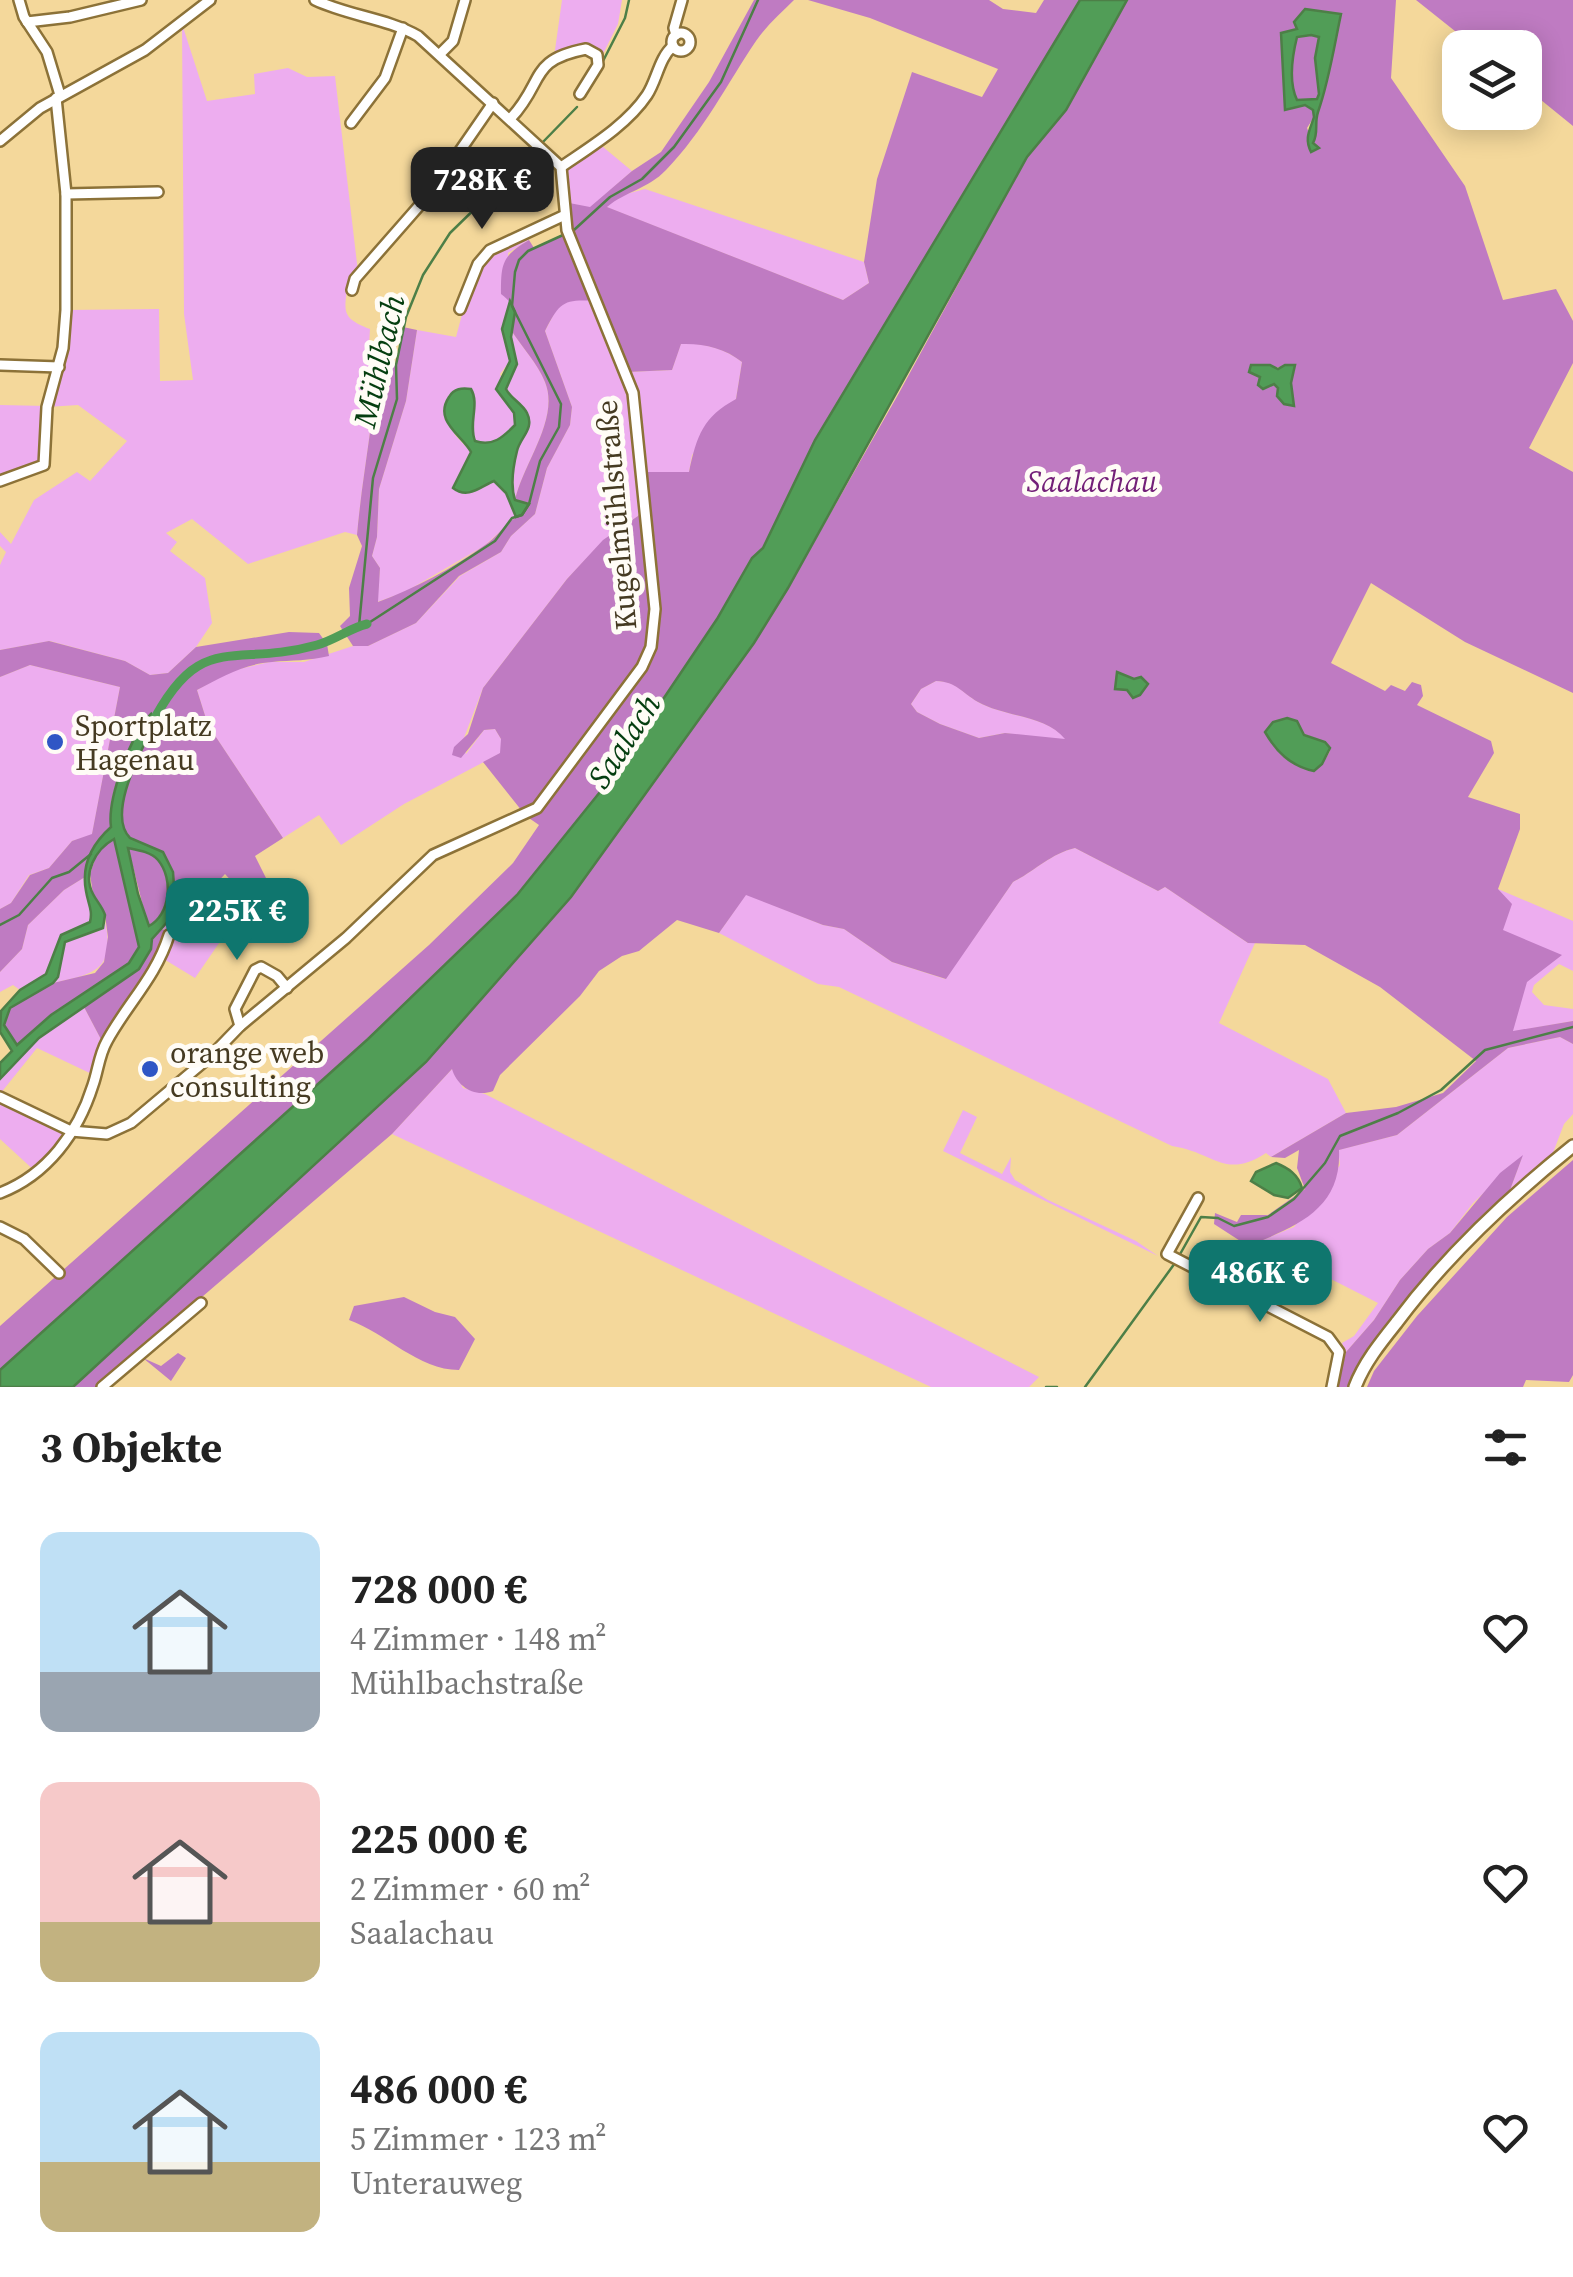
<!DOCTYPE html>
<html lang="de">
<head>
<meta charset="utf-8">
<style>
  :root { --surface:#fff; --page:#f2f2f2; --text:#222; --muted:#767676; --accent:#0f766e }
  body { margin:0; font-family:"Source Serif 4",serif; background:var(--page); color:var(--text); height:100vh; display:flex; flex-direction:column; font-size:38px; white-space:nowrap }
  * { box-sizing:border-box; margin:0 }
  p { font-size:32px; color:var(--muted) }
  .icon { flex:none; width:55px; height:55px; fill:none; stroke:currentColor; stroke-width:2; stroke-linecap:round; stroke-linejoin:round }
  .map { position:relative; height:1387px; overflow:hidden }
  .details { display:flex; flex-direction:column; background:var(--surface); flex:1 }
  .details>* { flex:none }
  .controls { position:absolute; left:1442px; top:30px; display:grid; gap:20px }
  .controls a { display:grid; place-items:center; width:100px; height:100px; border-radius:20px; background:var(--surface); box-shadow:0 5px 25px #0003; font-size:50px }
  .price { position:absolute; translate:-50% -85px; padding:0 22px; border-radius:20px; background:var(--accent); color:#fff; font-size:32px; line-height:65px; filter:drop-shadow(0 2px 5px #0008) }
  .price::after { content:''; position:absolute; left:50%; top:60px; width:30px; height:22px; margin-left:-15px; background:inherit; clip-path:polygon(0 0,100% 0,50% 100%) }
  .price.selected { background:#222; color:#fff }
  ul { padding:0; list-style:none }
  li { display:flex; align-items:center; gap:30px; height:250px; padding:0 40px }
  li span { display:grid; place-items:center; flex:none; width:280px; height:200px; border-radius:20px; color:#555 }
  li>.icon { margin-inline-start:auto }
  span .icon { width:120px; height:120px; fill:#fffc; stroke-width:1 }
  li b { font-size:42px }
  h2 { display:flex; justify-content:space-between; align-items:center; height:120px; padding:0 40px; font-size:42px }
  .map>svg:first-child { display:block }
</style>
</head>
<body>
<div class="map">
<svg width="1573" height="1387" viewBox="0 0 1573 1387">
  <rect width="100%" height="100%" fill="#f4d89b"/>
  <!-- green -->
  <g fill="#edadef">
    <path d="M 562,0 L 622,0 L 618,24 L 602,56 L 590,50 L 554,57 Z"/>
    <path d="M 182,24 L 207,101 L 255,94 L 254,74 L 288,68 L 307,77 L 335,76 L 358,272 L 348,280 C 345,311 339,317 370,329 L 368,361 L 377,362 C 374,421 362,477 357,535 L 345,532 L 248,564 L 192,519 L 166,533 L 177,542 L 170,551 L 205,578 L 212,623 L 196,647 L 168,673 L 150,675 L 125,661 L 50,641 L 0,650 L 0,565 L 6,552 L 0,546 L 0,532 L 11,544 L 34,500 L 77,472 L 90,481 L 127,441 L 78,405 L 47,407 L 46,461 L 0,481 L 0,405 L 47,406 L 57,376 L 66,310 L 159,309 L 160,381 L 193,380 L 184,314 Z"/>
    <path d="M 597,142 L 632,171 L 590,208 L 564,202 L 561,167 Z"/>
    <path d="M 645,189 L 864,262 L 869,283 L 843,300 L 606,207 L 619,196 Z"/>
    <path d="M 525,232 L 529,240 L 508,253 L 510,301 L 502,329 L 510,361 L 500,374 L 517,419 C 511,437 493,447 475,441 L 471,424 L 475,397 L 445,406 L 455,435 L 471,452 L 453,488 L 494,481 L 506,493 L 516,517 L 484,546 L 405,592 L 377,602 L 380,568 L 372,556 L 377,537 L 379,489 L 406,401 L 417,330 L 456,337 L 472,277 L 483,256 Z"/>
    <path d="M 571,299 L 596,300 L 627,372 L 672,370 L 681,343 C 702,343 725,348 742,362 L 736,399 L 692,455 L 689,472 L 641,472 L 643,508 L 638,516 L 604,540 L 567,579 L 483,688 L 462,743 L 466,754 L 484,730 L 495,729 L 501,739 L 501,753 L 404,804 L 341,845 L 319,815 L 283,838 L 208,725 L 197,690 L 230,671 L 270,662 L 304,662 L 353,646 L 368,646 L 416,623 L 460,576 L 501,552 L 511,536 L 535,514 L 547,468 L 570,425 L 572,407 L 545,331 L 557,308 Z"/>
    <path d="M 511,330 C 521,346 538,364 545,382 C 560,419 523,463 515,500 C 510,481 513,453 524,437 L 518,402 L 506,389 L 510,376 Z"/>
    <path d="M 30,665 L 120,687 L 92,835 L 72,841 L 49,868 L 29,875 L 11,903 L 0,909 L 0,677 Z"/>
    <path d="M 936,681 C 957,681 961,692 978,702 C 1004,717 1046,715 1066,739 L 1064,742 L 1005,733 L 979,738 L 940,724 L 917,712 L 911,704 L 921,689 Z"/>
    <path d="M 1075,848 L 1158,891 L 1165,887 L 1248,943 L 1255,943 L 1219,1023 L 1328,1079 L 1346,1113 L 1271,1157 L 1266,1153 C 1224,1180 1214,1152 1172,1146 L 839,987 L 818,984 L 719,933 L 746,894 L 823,925 L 844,929 L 892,962 L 945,979 L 1013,882 C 1035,871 1050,854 1075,848 Z"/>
    <path d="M 85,877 C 84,893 95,907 90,922 C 58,939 57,939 46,974 L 20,990 L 13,985 L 0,992 L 0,972 L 22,949 L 28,925 L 64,890 Z"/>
    <path d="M 174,882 L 228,930 L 195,978 L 162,958 L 169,931 L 162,929 C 173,915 175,900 174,882 Z"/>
    <path d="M 1498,889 L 1573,921 L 1573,971 L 1559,964 L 1534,985 L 1532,992 L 1544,1005 L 1573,1009 L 1573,1021 L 1512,1032 Z"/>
    <path d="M 105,922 C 116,971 93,974 53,983 L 58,977 L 64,942 L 98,931 Z"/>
    <path d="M 84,1007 L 104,1045 L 96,1076 L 37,1048 L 0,1094 L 0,1079 L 39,1038 Z"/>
    <path d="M 1560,1037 L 1573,1044 L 1573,1114 L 1564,1124 L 1551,1158 L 1510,1190 L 1522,1157 L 1473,1203 L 1450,1233 L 1428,1249 L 1400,1280 L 1374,1320 L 1346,1352 L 1342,1343 L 1354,1336 L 1378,1303 L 1258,1242 L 1294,1227 L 1340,1165 L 1338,1150 L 1397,1135 L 1508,1048 Z"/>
    <path d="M 453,1068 L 463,1088 L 485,1094 L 1039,1377 L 1029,1387 L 931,1387 L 392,1134 Z"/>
    <path d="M 0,1097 L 71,1131 L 37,1173 L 0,1139 Z"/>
    <path d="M 963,1110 L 977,1117 L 960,1153 L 1002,1174 L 1011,1157 L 1010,1172 L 1015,1180 L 1048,1200 L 1136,1241 L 1158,1256 L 943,1151 Z"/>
  </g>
  <!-- forest -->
  <g fill="#bf7bc2" fill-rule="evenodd">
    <path d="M 754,0 L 794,0 C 781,13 766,26 756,41 C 727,84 703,132 666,170 C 648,189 626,191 607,207 L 843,300 L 869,283 L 864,262 L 877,179 L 912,72 L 982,97 L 998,69 L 870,18 L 808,0 L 989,0 L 1003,9 L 1036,13 L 1044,0 L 1080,0 L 815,440 L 763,548 L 752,558 L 717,619 L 604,787 L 517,894 L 368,1039 L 0,1370 L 0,1326 L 429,945 L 513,863 L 539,825 L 526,816 L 483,762 L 500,753 L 501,739 L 495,729 L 484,730 L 461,758 L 452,755 L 454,747 L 468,734 L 483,688 L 567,579 L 603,540 L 638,516 L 643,508 L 640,472 L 689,472 C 697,435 703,417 736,399 L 742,362 C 725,348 702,343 681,344 L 672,370 L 627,372 L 596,301 C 563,299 560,302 545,331 L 572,407 L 570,425 L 547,468 L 535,514 L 511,536 L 501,552 L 459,576 L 416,623 L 368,646 L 353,646 L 340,626 L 350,616 L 349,588 L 362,546 L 357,535 C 362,477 374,421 377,362 L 396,365 L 403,327 L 417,330 L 406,401 L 379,489 L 377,537 L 372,556 L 380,568 L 378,602 C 414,589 453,568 485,545 C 499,536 506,520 522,515 L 528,504 L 515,500 C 523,463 560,419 545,382 C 538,364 521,346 511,330 C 515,313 516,305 501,294 C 501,263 502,256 529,240 L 534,248 L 572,230 L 565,224 L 564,202 L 590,207 L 632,171 L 661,152 L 709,82 Z"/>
    <path d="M 1127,0 L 1396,0 L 1391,78 L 1465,186 L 1503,300 L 1556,289 L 1573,321 L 1573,363 L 1529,448 L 1573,472 L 1573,693 L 1465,642 L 1371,583 L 1331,663 L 1385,691 L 1391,685 L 1405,691 L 1412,682 L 1421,685 L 1423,696 L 1417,705 L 1491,741 L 1494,753 L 1468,797 L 1520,814 L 1520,829 L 1498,889 L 1512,904 L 1503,930 L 1562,955 L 1527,982 L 1513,1031 L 1573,1021 L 1573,1044 L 1560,1037 L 1508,1048 L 1397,1135 L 1339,1150 C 1342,1210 1295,1227 1248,1246 L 1214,1224 L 1215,1213 L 1237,1222 L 1241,1215 L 1268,1215 L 1305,1189 L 1297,1168 L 1299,1150 L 1285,1158 L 1271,1157 L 1346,1113 L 1396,1107 L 1443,1093 L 1476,1061 L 1380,987 L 1305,945 L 1248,943 L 1165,887 L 1158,891 L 1075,848 C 1050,854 1035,871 1013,882 L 946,979 L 892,962 L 844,929 L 823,925 L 746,895 L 719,933 L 677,920 L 639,951 L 622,956 L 599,971 L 580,996 L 500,1075 L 493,1091 C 474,1098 457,1086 452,1069 L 392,1134 L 97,1387 L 72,1387 L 754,643 L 788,588 L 899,393 L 1027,157 L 1066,110 ZM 1341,14 C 1334,47 1329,81 1318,112 C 1314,123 1318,133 1313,143 L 1307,128 L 1314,117 L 1313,110 L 1305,105 L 1295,107 L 1282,33 ZM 1253,365 L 1295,369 L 1291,383 L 1294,406 L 1285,404 L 1277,397 L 1278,388 L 1256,374 ZM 936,681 C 957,682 961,692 978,702 C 1004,717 1046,715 1065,739 L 1005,733 L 979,738 L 940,724 L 917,712 L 911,704 L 921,689 ZM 1273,722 L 1325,742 L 1330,751 L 1326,758 L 1305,769 C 1287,760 1275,750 1265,732 Z"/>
    <path d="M 1416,0 L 1573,0 L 1573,126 L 1525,87 L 1525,48 L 1475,47 Z"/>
    <path d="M 1311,34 L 1319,36 L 1315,58 L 1319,94 L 1317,99 L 1297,100 C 1288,81 1292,57 1297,37 Z"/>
    <path d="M 289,632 L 319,633 L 327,644 L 329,656 C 309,661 292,660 272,662 C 244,664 221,677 197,690 L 208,725 L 283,838 L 255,856 L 266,878 L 245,896 L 225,874 L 198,903 L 174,882 C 169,847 146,851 125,834 C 115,796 139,758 154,724 L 143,722 C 129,755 106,790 111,827 C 95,842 88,855 85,877 L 64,890 L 28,925 L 22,949 L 0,972 L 0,909 L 11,903 L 30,875 L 49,868 L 72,841 L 92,834 L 120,687 L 30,665 L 0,677 L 0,650 L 49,641 L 125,661 L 150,675 L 168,673 L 196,647 Z"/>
    <path d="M 114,838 L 139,947 L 129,963 L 51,1015 L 17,1045 L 4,1025 L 10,1008 L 53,983 L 95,973 L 104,962 L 108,937 L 105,915 L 93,894 L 90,874 L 97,853 Z"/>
    <path d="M 128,847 C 138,850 151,852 158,860 C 174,879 169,915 148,926 Z"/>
    <path d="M 161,929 L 169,931 L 169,935 L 104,1045 L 84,1007 L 139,969 L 152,939 Z"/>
    <path d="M 1523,1155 L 1510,1190 L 1418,1285 L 1371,1346 L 1348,1387 L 1337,1387 L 1346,1352 L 1374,1320 L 1400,1280 L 1428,1249 L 1450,1233 L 1500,1173 Z"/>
    <path d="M 1573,1160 L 1573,1375 L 1569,1382 L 1526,1380 L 1523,1387 L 1367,1387 L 1374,1371 L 1417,1316 L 1507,1217 Z"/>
    <path d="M 404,1297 L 435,1312 L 455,1317 L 475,1339 L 459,1370 C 418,1370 386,1333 349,1320 L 354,1306 Z"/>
    <path d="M 178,1353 L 186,1358 L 171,1381 L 143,1358 L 161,1366 Z"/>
  </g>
  <!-- water -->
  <g fill="#519d57" stroke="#4d7f47" stroke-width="2.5" fill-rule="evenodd">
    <path d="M 1080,0 L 1127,0 L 1066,110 L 1027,157 L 788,588 L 754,643 L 571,897 L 426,1062 L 73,1387 L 0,1387 L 0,1370 L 368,1039 L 517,895 L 604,787 L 717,619 L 752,558 L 763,548 L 815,440 Z"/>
    <path d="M 1305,9 L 1341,14 C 1334,47 1329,81 1318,112 C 1314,124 1319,132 1313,143 L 1319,148 L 1311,152 C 1304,138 1310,130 1314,117 L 1313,110 L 1305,105 L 1285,110 L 1281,33 L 1297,29 L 1294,22 ZM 1311,35 L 1319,37 L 1315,58 L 1319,94 L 1317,99 L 1297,100 C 1288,81 1292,57 1297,37 Z"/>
    <path d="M 510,301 L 515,312 L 511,337 L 517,364 L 506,389 C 511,399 522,403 527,413 C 535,429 520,437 517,451 C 513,467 510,485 515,500 L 529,504 L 522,515 L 516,517 L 506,493 L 494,481 C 481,486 468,500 453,488 L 471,452 C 462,435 433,421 449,397 C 454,388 462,388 471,389 C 480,404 468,424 475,441 C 493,447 503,437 515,425 L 514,413 L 496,389 L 510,361 L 502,329 Z"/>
    <path d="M 1251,365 L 1270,365 L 1278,369 L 1285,365 L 1295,365 L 1291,383 L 1294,406 L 1284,404 L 1277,396 L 1278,388 L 1274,384 L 1263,389 L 1258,385 L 1260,377 L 1249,372 Z"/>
    <path d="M 1117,672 L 1134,679 L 1141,677 L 1148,684 L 1140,695 L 1133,698 L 1127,690 L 1115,689 Z"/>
    <path d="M 151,714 L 154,724 C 142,750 106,814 130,838 L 163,852 L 173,872 L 175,900 L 169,920 L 152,939 L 151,949 L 139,969 L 39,1038 L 0,1079 L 0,1063 L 12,1051 L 0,1032 L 1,1011 L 20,990 L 46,974 L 61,935 L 90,922 C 93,910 88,904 86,891 C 81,865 92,844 111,827 C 107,799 131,734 151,714 ZM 114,839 L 139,947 L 129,963 L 51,1015 L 17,1045 L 4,1025 L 10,1008 L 53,983 L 58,977 L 65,942 L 103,928 L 105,915 C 102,906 97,902 93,894 C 82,873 96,849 114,839 ZM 128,848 C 138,850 151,852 158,860 C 174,879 170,915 149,926 L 138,894 Z"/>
    <path d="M 1287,718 L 1297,721 L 1304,735 L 1325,742 L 1330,748 L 1322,764 L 1314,771 C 1290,766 1276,751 1265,732 L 1273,722 Z"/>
    <path d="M 1276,1163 C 1288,1168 1298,1174 1302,1188 L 1288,1198 L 1274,1195 L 1251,1181 L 1256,1172 Z"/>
  </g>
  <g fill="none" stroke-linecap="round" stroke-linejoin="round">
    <!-- stream -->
    <g stroke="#4d7f47" stroke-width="2.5">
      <path d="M 602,63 L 625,18 L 629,0"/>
      <path d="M 541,144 L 577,107"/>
      <path d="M 574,230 L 610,197 L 642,179 L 674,147 L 721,82 L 758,0"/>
      <path d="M 367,624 L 495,541 L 512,518 L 522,515 L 529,504 L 540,461 L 559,427 L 561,404 L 512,306 L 515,272 L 519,260 L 528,251 L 563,235"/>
      <path d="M 359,626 L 373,478 L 397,399 L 396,365 L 406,317 L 423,275 L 450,233 L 535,150"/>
      <path d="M 0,925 L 19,915 L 52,878 L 69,872 L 91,854"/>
      <path d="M 1179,1256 L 1201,1217 L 1218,1218 L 1234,1226 L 1268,1217 L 1294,1199 L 1325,1163 L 1340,1136 L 1398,1113 L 1441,1090 L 1485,1050 L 1573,1027"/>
      <path d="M 1046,1387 L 1057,1387"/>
      <path d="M 1085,1387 L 1175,1263"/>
    </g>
    <!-- canal -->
    <path stroke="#519d57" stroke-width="9" d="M 149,729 C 200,627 231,669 317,645 C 335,640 350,628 367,624"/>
    <!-- minor casing -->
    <g stroke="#8c7238" stroke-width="14">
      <g id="minor">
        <path d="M 19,0 L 24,17 L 47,52 L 60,95"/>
        <path d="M 27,22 L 70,17 L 141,0"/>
        <circle cx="681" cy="42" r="9"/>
        <path d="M 676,35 L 674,28 L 682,0"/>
        <path d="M 440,54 L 453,41 L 465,0"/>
        <path d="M 511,118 C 545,82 528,60 586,49 L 597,55 L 598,65 L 580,94"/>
        <path d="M 351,123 L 385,78 L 403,28"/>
        <path d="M 0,141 L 40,108 L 145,50 L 210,0"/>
        <path d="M 561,167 C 590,147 627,125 647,95 C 657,80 659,58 673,46"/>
        <path d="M 66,194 L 158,192"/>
        <path d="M 352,290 L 355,279 L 433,190 L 493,103"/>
        <path d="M 460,309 L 478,264 L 490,250 L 565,215"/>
        <path d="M 0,365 L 59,367"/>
        <path d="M 0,481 L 44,465 L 47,407 L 63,348 L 66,310 L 66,194 L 56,98"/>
        <path d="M 240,1026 L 235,1009 L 255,970 L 261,967 L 277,976 L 287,988"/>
        <path d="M 0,1097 L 71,1131"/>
        <path d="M 71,1131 L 107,1134 L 131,1123 L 212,1055 L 240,1026 L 346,938 L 433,855 L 537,808 L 642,667 L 651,647 L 655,609 L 633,393 L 567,230 L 561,167 L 418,36 C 386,18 349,16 315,0"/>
        <path d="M 0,1193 C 47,1175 78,1133 93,1085 C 98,1071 99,1055 107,1041 C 127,1004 156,977 169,935"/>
        <path d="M 1198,1198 L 1167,1254 L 1328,1337 L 1339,1352 L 1332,1387"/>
        <path d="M 0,1227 L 24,1239 L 59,1273"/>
        <path d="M 102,1387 L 201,1303"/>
      </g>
    </g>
    <!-- tertiary casing -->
    <g stroke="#8c7238" stroke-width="16">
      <path id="tertiary" d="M 1355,1387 C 1364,1363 1381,1342 1397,1322 C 1447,1255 1508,1198 1573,1146"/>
    </g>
    <!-- minor -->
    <use href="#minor" stroke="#fff" stroke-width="9"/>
    <!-- tertiary -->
    <use href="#tertiary" stroke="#fff" stroke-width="11"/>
  </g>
  <!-- markers -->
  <g fill="#2f56c5" stroke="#fffcf6" stroke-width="4">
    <circle cx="55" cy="742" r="10"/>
    <circle cx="150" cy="1069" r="10"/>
  </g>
  <g text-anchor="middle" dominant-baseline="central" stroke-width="10" stroke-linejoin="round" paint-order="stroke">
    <!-- park labels -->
    <g font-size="30" font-style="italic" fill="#732078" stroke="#fffcf6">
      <text x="1092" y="481">Saalachau</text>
    </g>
    <!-- street labels -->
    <g font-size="30" fill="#453a21" stroke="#fffcf6">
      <text transform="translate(616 515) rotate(-95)">Kugelmühlstraße</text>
    </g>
    <!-- poi labels -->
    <g font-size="30" fill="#453a21" stroke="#fffcf6" text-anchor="start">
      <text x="75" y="725">Sportplatz<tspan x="75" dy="34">Hagenau</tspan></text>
      <text x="170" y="1052">orange web<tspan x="170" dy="34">consulting</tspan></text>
    </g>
    <!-- water labels -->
    <g font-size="32" font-style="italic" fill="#053e10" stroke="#fffcf6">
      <text transform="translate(379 361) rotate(-77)">Mühlbach</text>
      <text transform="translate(624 741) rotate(-57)">Saalach</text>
    </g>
  </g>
</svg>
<div class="controls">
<a><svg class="icon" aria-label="layers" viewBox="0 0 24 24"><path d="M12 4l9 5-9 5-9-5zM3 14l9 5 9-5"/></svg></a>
</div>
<b class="price selected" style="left:482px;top:232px">728K €</b>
<b class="price" style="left:237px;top:963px">225K €</b>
<b class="price" style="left:1260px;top:1325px">486K €</b>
</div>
<section class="details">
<h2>3 Objekte<svg class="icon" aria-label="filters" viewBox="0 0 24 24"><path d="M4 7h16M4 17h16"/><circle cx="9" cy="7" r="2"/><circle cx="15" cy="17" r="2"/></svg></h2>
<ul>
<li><span style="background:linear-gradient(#bfe0f5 70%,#9aa5b1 0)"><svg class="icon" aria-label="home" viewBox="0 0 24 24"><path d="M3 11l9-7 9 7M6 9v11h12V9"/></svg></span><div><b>728 000 €</b><p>4 Zimmer · 148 m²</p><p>Mühlbachstraße</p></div><svg class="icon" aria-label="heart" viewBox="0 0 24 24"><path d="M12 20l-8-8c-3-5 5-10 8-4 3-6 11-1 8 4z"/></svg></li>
<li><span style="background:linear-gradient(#f6c9c9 70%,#c2b280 0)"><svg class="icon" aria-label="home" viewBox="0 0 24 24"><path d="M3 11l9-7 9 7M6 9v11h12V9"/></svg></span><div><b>225 000 €</b><p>2 Zimmer · 60 m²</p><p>Saalachau</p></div><svg class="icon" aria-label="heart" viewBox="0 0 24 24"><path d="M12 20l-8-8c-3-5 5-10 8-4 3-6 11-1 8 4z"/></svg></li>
<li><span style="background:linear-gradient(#bfe0f5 65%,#c2b280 0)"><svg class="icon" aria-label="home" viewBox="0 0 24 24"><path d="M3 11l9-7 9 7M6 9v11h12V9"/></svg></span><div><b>486 000 €</b><p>5 Zimmer · 123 m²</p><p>Unterauweg</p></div><svg class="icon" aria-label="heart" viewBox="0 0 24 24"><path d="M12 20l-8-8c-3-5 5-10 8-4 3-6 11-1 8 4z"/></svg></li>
</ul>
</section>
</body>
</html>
